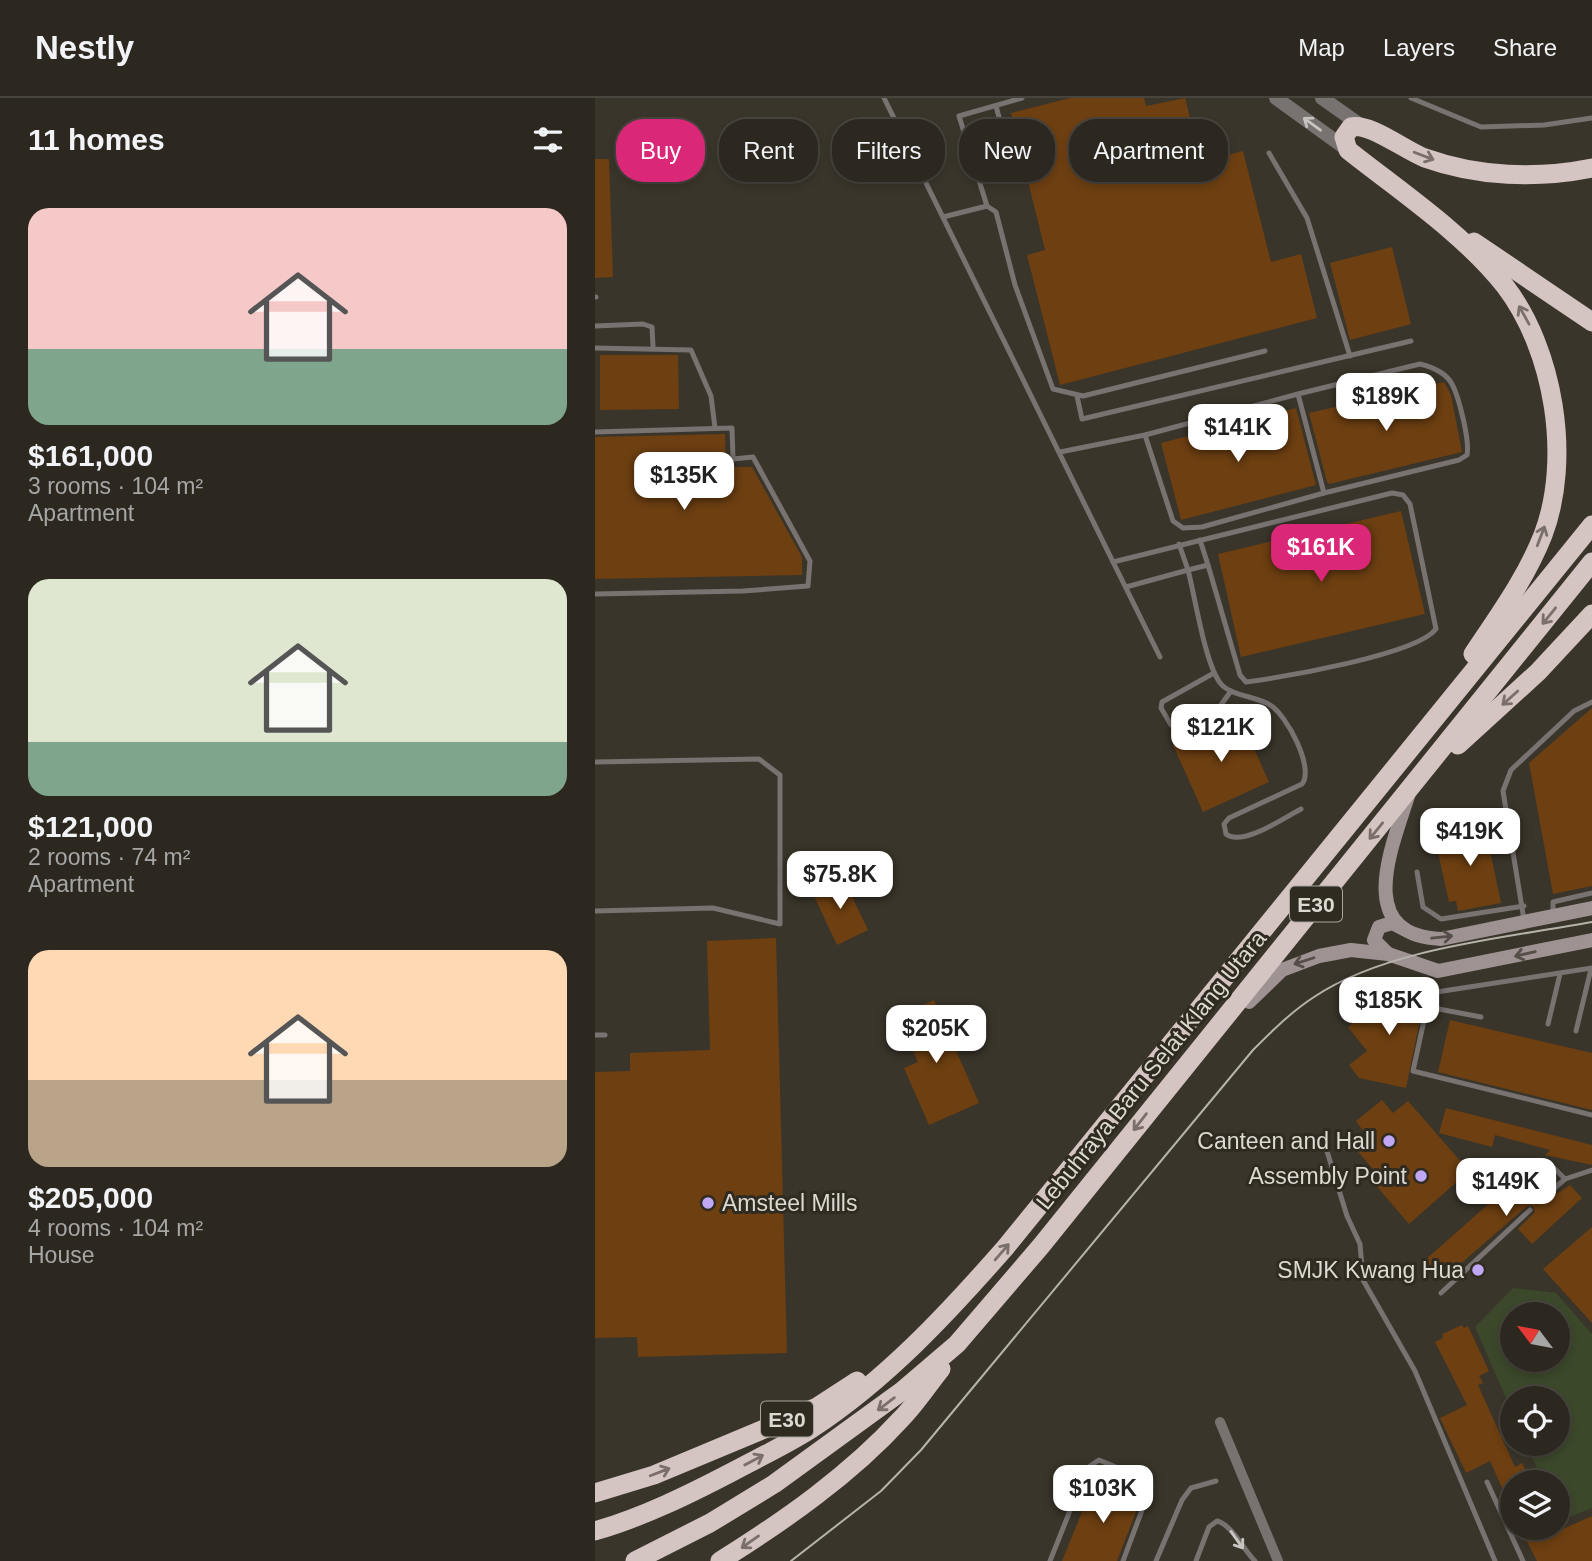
<!DOCTYPE html>
<html lang="en">
<head>
<meta charset="utf-8">
<style>
  :root { --surface:#2c2820; --page:#38342d; --text:#f1f3f6; --muted:#a6a6a5; --line:#48443e; --accent:#db2777 }
  body { margin:0; font-family:Helvetica,sans-serif; background:var(--page); color:var(--text); height:100vh; display:flex; flex-direction:column; font-size:26px; white-space:nowrap }
  * { box-sizing:border-box; margin:0 }
  p { font-size:23px; color:var(--muted) }
  .icon { flex:none; width:38px; height:38px; fill:none; stroke:currentColor; stroke-width:2; stroke-linecap:round; stroke-linejoin:round }
  .map { position:relative; flex:1; overflow:hidden }
  .drawer { display:flex; flex-direction:column; background:var(--surface); width:595px }
  .drawer>* { flex:none }
  .banner { position:absolute; left:21px; top:21px; width:665px; height:63px; display:flex; gap:14px }
  .needle { width:46px; rotate:302deg }
  .fabs { position:absolute; left:905px; top:1204px; display:grid; gap:14px }
  .fabs a { display:grid; place-items:center; width:70px; height:70px; border-radius:50%; background:var(--surface); box-shadow:0 4px 10px #0003,0 0 0 2px var(--line); font-size:35px }
  .price { position:absolute; translate:-50% -60px; padding:0 16px; border-radius:14px; background:#fff; color:#222; font-size:23px; line-height:46px; filter:drop-shadow(0 2px 4px #0008) }
  .price::after { content:''; position:absolute; left:50%; top:42px; width:21px; height:16px; margin-left:-10px; background:inherit; clip-path:polygon(0 0,100% 0,50% 100%) }
  .price.selected { background:var(--accent); color:#fff }
  ul { padding:0; list-style:none }
  li { display:grid; align-content:center; gap:14px; height:371px; padding:0 28px }
  li span { display:grid; place-items:center; height:217px; border-radius:21px; color:#555 }
  li>.icon { margin-inline-start:auto }
  span .icon { width:126px; height:126px; fill:#fffc; stroke-width:1 }
  li b { font-size:30px }
  h2 { display:flex; justify-content:space-between; align-items:center; height:84px; padding:0 28px; font-size:30px }
  .chip { padding:0 24px; border-radius:28px; background:var(--surface); box-shadow:0 4px 10px #0003,0 0 0 2px var(--line); font-size:24px; line-height:63px }
  .chip.selected { background:var(--accent); color:#fff }
  header { display:flex; align-items:center; gap:42px; box-sizing:border-box; height:98px; padding:0 35px; background:var(--surface); border-bottom:2px solid var(--line) }
  header strong { font-size:33px }
  nav { display:flex; gap:38px; margin-inline-start:auto; font-size:24px }
  main { display:flex; flex:1; min-height:0 }
  .map>svg:first-child { display:block }
</style>
</head>
<body>
<header>
<strong>Nestly</strong>
<nav><a>Map</a><a>Layers</a><a>Share</a></nav>
</header>
<main>
<section class="drawer">
<h2>11 homes<svg class="icon" aria-label="filters" viewBox="0 0 24 24"><path d="M4 7h16M4 17h16"/><circle cx="9" cy="7" r="2"/><circle cx="15" cy="17" r="2"/></svg></h2>
<ul>
<li><span style="background:linear-gradient(#f6c9c9 65%,#7fa58c 0)"><svg class="icon" aria-label="home" viewBox="0 0 24 24"><path d="M3 11l9-7 9 7M6 9v11h12V9"/></svg></span><div><b>$161,000</b><p>3 rooms · 104 m²</p><p>Apartment</p></div></li>
<li><span style="background:linear-gradient(#dfe7d0 75%,#7fa58c 0)"><svg class="icon" aria-label="home" viewBox="0 0 24 24"><path d="M3 11l9-7 9 7M6 9v11h12V9"/></svg></span><div><b>$121,000</b><p>2 rooms · 74 m²</p><p>Apartment</p></div></li>
<li><span style="background:linear-gradient(#ffd9b3 60%,#b9a48a 0)"><svg class="icon" aria-label="home" viewBox="0 0 24 24"><path d="M3 11l9-7 9 7M6 9v11h12V9"/></svg></span><div><b>$205,000</b><p>4 rooms · 104 m²</p><p>House</p></div></li>
</ul>
</section>
<div class="map">
<svg width="997" height="1463" viewBox="0 0 997 1463">
  <rect width="100%" height="100%" fill="#3a352a"/>
  <!-- green -->
  <path fill="#3b482a" fill-rule="evenodd" d="M 918,1190 L 961,1195 L 997,1236 L 997,1410 L 965,1423 L 962,1384 L 948,1384 L 931,1346 L 962,1346 L 962,1300 L 917,1300 L 917,1314 L 880,1229 ZM 917,1216 L 962,1216 L 962,1262 L 917,1262 Z"/>
  <!-- building -->
  <g fill="#6d3f11">
    <path d="M 475,0 L 549,0 L 551,8 L 590,0 L 606,64 L 648,53 L 676,164 L 706,156 L 722,220 L 465,287 L 432,157 L 450,152 L 416,15 Z"/>
    <path d="M 0,61 L 14,61 L 18,179 L 0,180 Z"/>
    <path d="M 797,149 L 816,226 L 755,242 L 735,165 Z"/>
    <path d="M 5,257 L 83,257 L 84,311 L 5,312 Z"/>
    <path d="M 849,284 L 856,297 L 867,354 L 734,386 L 732,384 L 714,315 Z"/>
    <path d="M 701,310 L 721,387 L 586,422 L 566,345 Z"/>
    <path d="M 130,336 L 131,369 L 157,369 L 207,459 L 207,477 L 0,481 L 0,339 Z"/>
    <path d="M 806,413 L 830,516 L 646,559 L 623,456 Z"/>
    <path d="M 997,610 L 997,788 L 958,796 L 934,665 Z"/>
    <path d="M 644,617 L 674,684 L 608,714 L 578,647 Z"/>
    <path d="M 888,719 L 906,805 L 863,813 L 861,803 L 854,804 L 842,750 L 850,748 L 848,742 L 865,739 L 864,732 L 873,730 L 871,723 Z"/>
    <path d="M 248,780 L 273,832 L 242,847 L 217,794 Z"/>
    <path d="M 181,840 L 192,1255 L 43,1259 L 42,1239 L 0,1240 L 0,974 L 35,973 L 35,955 L 115,952 L 112,843 Z"/>
    <path d="M 808,886 L 831,892 L 811,990 L 764,980 L 754,967 L 772,953 L 753,929 Z"/>
    <path d="M 339,902 L 384,1005 L 334,1027 L 309,970 L 323,964 L 303,918 Z"/>
    <path d="M 855,922 L 997,955 L 997,1012 L 843,974 Z"/>
    <path d="M 787,1002 L 798,1015 L 813,1003 L 874,1073 L 814,1126 L 778,1084 L 784,1078 L 759,1049 L 772,1038 L 761,1023 Z"/>
    <path d="M 851,1010 L 997,1047 L 997,1067 L 950,1057 L 955,1052 L 900,1037 L 897,1049 L 844,1035 Z"/>
    <path d="M 943,1062 L 961,1082 L 950,1092 L 952,1098 L 957,1099 L 975,1087 L 987,1100 L 937,1146 L 923,1131 L 940,1114 L 938,1108 L 932,1108 L 846,1183 L 829,1163 Z"/>
    <path d="M 997,1129 L 997,1225 L 948,1171 Z"/>
    <path d="M 867,1227 L 869,1230 L 873,1228 L 894,1273 L 884,1278 L 888,1285 L 883,1287 L 920,1369 L 927,1365 L 936,1384 L 917,1384 L 917,1412 L 895,1363 L 871,1375 L 845,1320 L 872,1307 L 840,1244 L 848,1240 L 847,1236 Z"/>
    <path d="M 500,1382 L 546,1401 L 522,1463 L 467,1463 Z"/>
    <path d="M 997,1418 L 997,1463 L 942,1463 L 925,1430 L 957,1430 L 959,1435 Z"/>
  </g>
  <g fill="none" stroke-linecap="round" stroke-linejoin="round">
    <!-- service -->
    <g stroke="#787271" stroke-width="5">
      <path d="M 289,0 L 565,559"/>
      <path d="M 816,0 L 886,29 L 949,27 L 997,20"/>
      <path d="M 401,8 L 413,53"/>
      <path d="M 674,55 L 712,120 L 755,258"/>
      <path d="M 392,108 L 364,18 L 427,0"/>
      <path d="M 348,119 L 392,108 L 401,114 L 420,187 L 458,291 L 488,298 L 670,253"/>
      <path d="M 0,199 L 1,199"/>
      <path d="M 0,228 L 48,226 L 57,229 L 58,249"/>
      <path d="M 0,250 L 96,252 L 116,298 L 120,330"/>
      <path d="M 482,298 L 487,321 L 816,243"/>
      <path d="M 0,334 L 137,330 L 138,361 L 158,359 L 215,463 L 213,488 L 148,493 L 0,496"/>
      <path d="M 550,337 L 578,423 L 588,430 L 607,429 L 729,395"/>
      <path d="M 465,354 L 550,337 L 703,296 L 825,266 C 837,269 851,275 857,286 C 864,299 875,343 872,357 L 864,362 L 729,395 L 703,296"/>
      <path d="M 605,442 L 613,467"/>
      <path d="M 518,464 L 797,395 L 808,397 L 815,406 L 841,531 C 821,557 688,579 651,584 L 645,577 L 613,467 L 593,472 L 584,446"/>
      <path d="M 531,489 L 593,472 C 600,498 610,567 626,586 C 636,598 661,598 675,607 C 691,616 720,670 707,686 L 634,720 L 629,726 L 631,736 C 647,749 689,720 706,711"/>
      <path d="M 619,575 L 567,604 L 566,610 L 576,627 L 588,627 L 623,611 L 636,593"/>
      <path d="M 0,664 L 164,661 L 185,677 L 185,826 L 118,810 L 0,813"/>
      <path d="M 822,774 L 828,809 L 846,821 L 929,808"/>
      <path d="M 958,817 L 958,804 L 997,795"/>
      <path d="M 929,822 L 908,693 L 916,672 L 979,613 L 997,604"/>
      <path d="M 997,870 L 835,895 L 818,973 L 997,1017"/>
      <path d="M 833,909 L 886,919"/>
      <path d="M 953,926 L 965,876"/>
      <path d="M 981,933 L 996,871"/>
      <path d="M 0,937 L 10,937"/>
      <path d="M 731,1050 L 752,1118 L 765,1146 L 768,1182 L 820,1273 L 900,1463"/>
      <path d="M 956,1067 L 970,1081 L 997,1072"/>
      <path d="M 955,1094 L 970,1081"/>
      <path d="M 846,1195 L 935,1112"/>
      <path d="M 892,1384 L 928,1463"/>
      <path d="M 455,1463 L 492,1370 L 504,1362 L 550,1381 L 556,1388 L 528,1463"/>
      <path d="M 561,1463 L 587,1402 L 596,1390 L 621,1383"/>
      <path d="M 601,1463 L 614,1429 L 622,1423 C 637,1427 648,1451 660,1463"/>
    </g>
    <!-- minor -->
    <path stroke="#787271" stroke-width="10" d="M 625,1324 L 683,1463"/>
    <!-- tertiary -->
    <g stroke="#787271" stroke-width="14">
      <path d="M 681,0 L 753,52"/>
      <path d="M 727,0 L 768,29"/>
    </g>
    <!-- secondary -->
    <g stroke="#9e9392" stroke-width="14">
      <path d="M 814,695 C 798,747 757,837 846,841 L 997,810"/>
      <path d="M 793,856 L 779,842 L 784,829 L 797,825 L 809,831"/>
      <path d="M 654,904 L 687,872 L 724,858 L 756,852 L 793,856 L 843,873 L 997,842"/>
    </g>
    <!-- motorway -->
    <g stroke="#d4c4c2" stroke-width="19">
      <path d="M 879,144 L 997,224"/>
      <path d="M 878,556 C 904,517 931,480 948,437 C 977,361 959,252 910,188 C 868,135 806,94 753,52 L 749,39 L 756,29 C 774,24 811,53 830,60 C 883,79 942,81 997,70"/>
      <path d="M 863,647 L 943,574 L 997,516"/>
      <path d="M 0,1395 L 59,1377 L 222,1309 L 262,1283"/>
      <path d="M 0,1433 C 48,1419 93,1397 137,1374 C 163,1360 191,1347 216,1331 C 291,1282 352,1216 410,1150 L 997,427"/>
      <path d="M 40,1463 L 115,1425 L 179,1386 L 307,1293 L 362,1246 L 446,1148 L 997,464"/>
      <path d="M 125,1463 C 189,1423 255,1377 306,1321 C 321,1306 333,1287 346,1271"/>
    </g>
    <!-- tram -->
    <path stroke="#b6b3ab" stroke-width="2" d="M 196,1463 L 286,1393 L 326,1352 L 658,952 C 677,933 696,914 719,899 C 792,850 911,840 997,824"/>
  </g>
  <!-- one-way arrows -->
  <defs><path id="oneway-shaft" d="M-6 0H5M1.5-3L5.5 0L1.5 3" fill="none" stroke-width="1.6" stroke-linecap="round" stroke-linejoin="round" transform="scale(1.75)"/></defs>
  <g stroke="#c8c4bf">
    <use href="#oneway-shaft" transform="translate(717 26) rotate(-144)"/>
    <use href="#oneway-shaft" transform="translate(642 1442) rotate(55)"/>
  </g>
  <g stroke="#7a7069">
    <use href="#oneway-shaft" transform="translate(829 58) rotate(21)"/>
    <use href="#oneway-shaft" transform="translate(929 217) rotate(-119)"/>
    <use href="#oneway-shaft" transform="translate(946 438) rotate(-69)"/>
    <use href="#oneway-shaft" transform="translate(954 518) rotate(129)"/>
    <use href="#oneway-shaft" transform="translate(915 600) rotate(138)"/>
    <use href="#oneway-shaft" transform="translate(781 733) rotate(129)"/>
    <use href="#oneway-shaft" transform="translate(545 1024) rotate(128)"/>
    <use href="#oneway-shaft" transform="translate(407 1154) rotate(-49)"/>
    <use href="#oneway-shaft" transform="translate(291 1306) rotate(143)"/>
    <use href="#oneway-shaft" transform="translate(159 1362) rotate(-28)"/>
    <use href="#oneway-shaft" transform="translate(65 1374) rotate(-21)"/>
    <use href="#oneway-shaft" transform="translate(155 1444) rotate(145)"/>
  </g>
  <g stroke="#564f49">
    <use href="#oneway-shaft" transform="translate(847 839) rotate(-6)"/>
    <use href="#oneway-shaft" transform="translate(930 856) rotate(167)"/>
    <use href="#oneway-shaft" transform="translate(709 863) rotate(162)"/>
  </g>
  <!-- markers -->
  <g fill="#c0a8f4" stroke="#302b21" stroke-width="2.5">
    <circle cx="794" cy="1043" r="7"/>
    <circle cx="826" cy="1078" r="7"/>
    <circle cx="113" cy="1105" r="7"/>
    <circle cx="883" cy="1172" r="7"/>
  </g>
  <g text-anchor="middle" dominant-baseline="central" stroke-width="6" stroke-linejoin="round" paint-order="stroke">
    <!-- shield labels -->
    <g fill="#302b21" stroke="#a8a59d" stroke-width="2">
      <rect x="695" y="788.5" width="52" height="35" rx="5"/>
      <rect x="166" y="1303.5" width="52" height="35" rx="5"/>
    </g>
    <g font-size="21" font-weight="bold" fill="#dcd9d2">
      <text x="721" y="806">E30</text>
      <text x="192" y="1321">E30</text>
    </g>
    <!-- street labels -->
    <g font-size="23" fill="#dcd9d2" stroke="#302b21">
      <text transform="translate(556 972) rotate(-51)">Lebuhraya Baru Selat Klang Utara</text>
    </g>
    <!-- poi labels -->
    <g font-size="23" fill="#dcd9d2" stroke="#302b21" text-anchor="end">
      <text x="780" y="1043">Canteen and Hall</text>
      <text x="812" y="1078">Assembly Point</text>
      <text x="127" y="1105" text-anchor="start">Amsteel Mills</text>
      <text x="869" y="1172">SMJK Kwang Hua</text>
    </g>
  </g>
</svg>
<div class="fabs">
<a><svg class="needle" viewBox="-14 -14 28 28"><path d="M0-13l5 13h-10z" fill="#e53935"/><path d="M0 13l5-13h-10z" fill="#a6a6a5"/></svg></a>
<a><svg class="icon" aria-label="locate" viewBox="0 0 24 24"><circle cx="12" cy="12" r="6"/><path d="M12 2v4M12 18v4M2 12h4M18 12h4"/></svg></a>
<a><svg class="icon" aria-label="layers" viewBox="0 0 24 24"><path d="M12 4l9 5-9 5-9-5zM3 14l9 5 9-5"/></svg></a>
</div>
<b class="price" style="left:791px;top:335px">$189K</b>
<b class="price" style="left:643px;top:366px">$141K</b>
<b class="price" style="left:89px;top:414px">$135K</b>
<b class="price selected" style="left:726px;top:486px">$161K</b>
<b class="price" style="left:626px;top:666px">$121K</b>
<b class="price" style="left:875px;top:770px">$419K</b>
<b class="price" style="left:245px;top:813px">$75.8K</b>
<b class="price" style="left:794px;top:939px">$185K</b>
<b class="price" style="left:341px;top:967px">$205K</b>
<b class="price" style="left:911px;top:1120px">$149K</b>
<b class="price" style="left:508px;top:1427px">$103K</b>
<div class="banner">
<a class="chip selected">Buy</a>
<a class="chip">Rent</a>
<a class="chip">Filters</a>
<a class="chip">New</a>
<a class="chip">Apartment</a>
</div>
</div>
</main>
</body>
</html>
